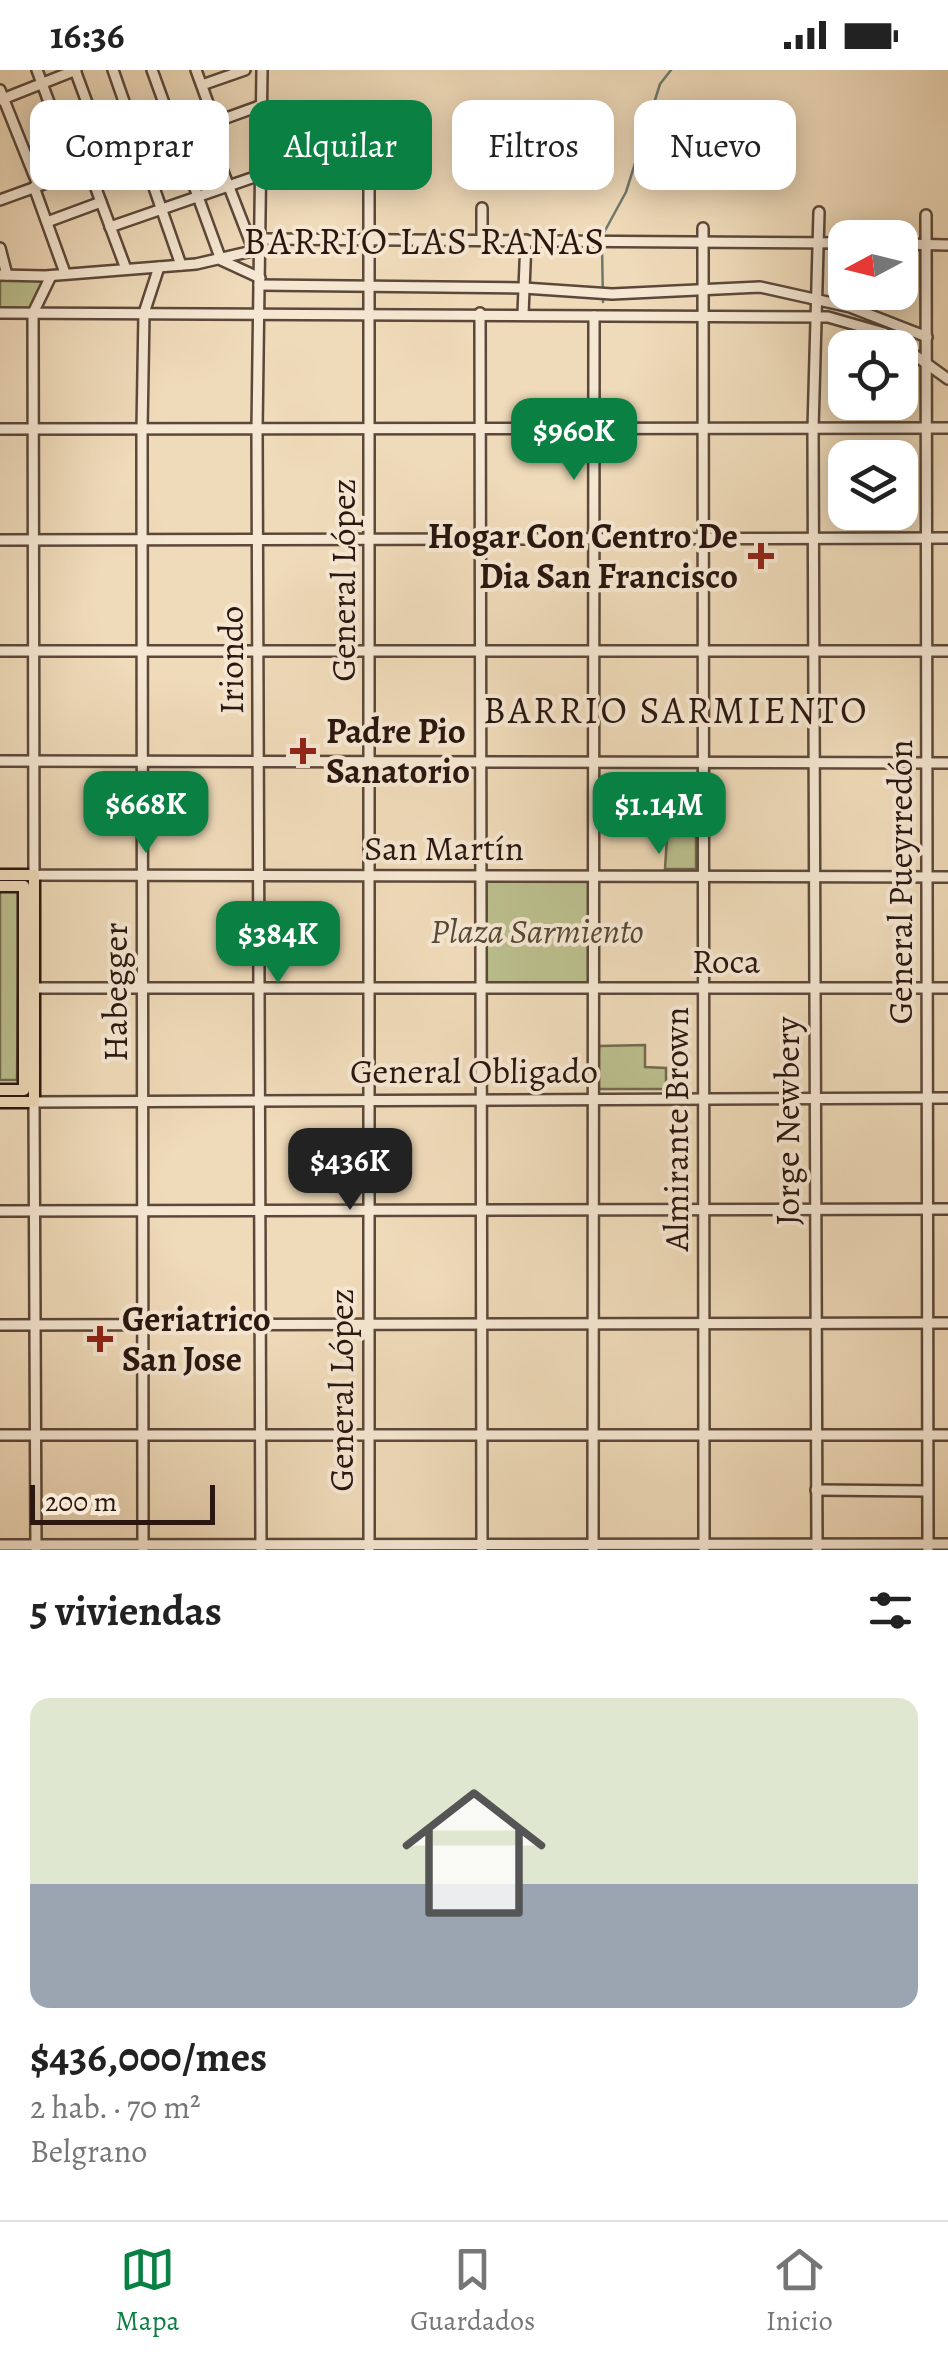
<!DOCTYPE html>
<html lang="es">
<head>
<meta charset="utf-8">
<style>
  :root { --surface:#fff; --page:#f6f6f6; --text:#222; --muted:#767676; --line:#e0e0e0; --accent:#0b8043 }
  body { margin:0; font-family:Alegreya,serif; background:var(--page); color:var(--text); height:100vh; display:flex; flex-direction:column; font-size:38px; white-space:nowrap }
  * { box-sizing:border-box; margin:0 }
  p { font-size:32px; color:var(--muted) }
  .icon { flex:none; width:55px; height:55px; fill:none; stroke:currentColor; stroke-width:2; stroke-linecap:round; stroke-linejoin:round }
  .map { position:relative; height:1480px; overflow:hidden }
  .sheet { display:flex; flex-direction:column; background:var(--surface); flex:1 }
  .sheet>* { flex:none }
  .guide { position:absolute; left:30px; top:30px; width:890px; height:90px; display:flex; gap:20px }
  .needle { width:65px; rotate:263deg }
  .fabs { position:absolute; left:828px; top:150px; display:grid; gap:20px }
  .fabs a { display:grid; place-items:center; width:90px; height:90px; border-radius:20px; background:var(--surface); box-shadow:0 5px 25px #0003; font-size:50px }
  .scale { position:absolute; left:30px; bottom:25px; width:185px; box-sizing:border-box; padding-left:10px; border:5px solid #2b1710; border-top:0; font-size:28px; line-height:35px; white-space:nowrap; color:#2b1710; -webkit-text-stroke:8px #f5e7d2; paint-order:stroke }
  .price { position:absolute; translate:-50% -85px; padding:0 22px; border-radius:20px; background:var(--accent); color:#fff; font-size:32px; line-height:65px; filter:drop-shadow(0 2px 5px #0008) }
  .price::after { content:''; position:absolute; left:50%; top:60px; width:30px; height:22px; margin-left:-15px; background:inherit; clip-path:polygon(0 0,100% 0,50% 100%) }
  .price.on { background:#222; color:#fff }
  ul { padding:0; list-style:none }
  li { display:grid; align-content:center; gap:20px; height:530px; padding:0 30px }
  li+li { border-top:2px solid var(--line) }
  li span { display:grid; place-items:center; height:310px; border-radius:20px; color:#555 }
  li>.icon { margin-inline-start:auto }
  span .icon { width:180px; height:180px; fill:#fffc; stroke-width:1 }
  li b { font-size:42px }
  h2 { display:flex; justify-content:space-between; align-items:center; height:120px; padding:0 30px; font-size:42px }
  .tag { padding:0 35px; border-radius:20px; background:var(--surface); box-shadow:0 5px 25px #0003; font-size:35px; line-height:90px }
  .tag.on { background:var(--accent); color:#fff }
  .status { display:flex; justify-content:space-between; align-items:center; height:70px; padding:0 50px; background:var(--surface); direction:ltr }
  .status svg { height:28px; fill:currentColor }
  .menu { display:flex; justify-content:space-around; align-items:center; height:140px; border-top:2px solid var(--line); background:var(--surface); font-size:28px; color:var(--muted) }
  .menu a { display:grid; justify-items:center; gap:5px }
  .menu .on { color:var(--accent) }
  .map>svg:first-child { display:block }
</style>
</head>
<body>
<div class="status"><b>16:36</b><svg viewBox="0 0 49 12"><path d="M0 12V9h3v3zM5 12V6h3v6zM10 12V3h3v9zM15 12V0h3v12zM26 1h20v11H26zM47 4h2v5h-2z"/></svg></div>
<div class="map">
<svg width="948" height="1480" viewBox="0 0 948 1480">
  <rect width="100%" height="100%" fill="#efdab9"/>
  <filter id="stains"><feTurbulence type="fractalNoise" baseFrequency=".002" numOctaves="4"/><feColorMatrix values="0 0 0 0 .2 0 0 0 0 .09 0 0 0 0 .02 0 0 0 .5 -.17"/></filter>
  <radialGradient id="worn" r=".72"><stop offset=".6" stop-color="#630" stop-opacity="0"/><stop offset="1" stop-color="#630" stop-opacity=".3"/></radialGradient>
  <!-- green -->
  <g fill="#bbbf8e" stroke="#736b4f" stroke-width="2.5">
    <path d="M 0,207 L 45,210 L 29,239 L 0,239 Z"/>
    <path d="M 696,746 L 696,799 L 665,799 L 668,751 Z"/>
    <path d="M 485,810 L 589,810 L 589,913 L 484,912 Z"/>
    <path d="M 0,821 L 19,821 L 17,1010 L 0,1010 Z"/>
    <path d="M 645,975 L 645,997 L 666,998 L 666,1019 L 598,1019 L 599,976 Z"/>
  </g>
  <g fill="none" stroke-linecap="round" stroke-linejoin="round">
    <!-- stream -->
    <g stroke="#6e796c" stroke-width="2.5">
      <path d="M 601,168 L 626,122 L 660,14 L 671,0"/>
      <path d="M 602,175 L 603,232"/>
    </g>
    <!-- minor casing -->
    <g stroke="#5c483a" stroke-width="14">
      <g id="minor">
        <path d="M 37,0 L 75,102"/>
        <path d="M 75,0 L 108,90"/>
        <path d="M 113,0 L 181,195"/>
        <path d="M 152,0 L 221,190 L 260,208"/>
        <path d="M 196,0 L 215,52"/>
        <path d="M 202,15 L 245,0"/>
        <path d="M 0,20 L 38,115"/>
        <path d="M 0,30 L 76,0"/>
        <path d="M 205,55 L 253,179"/>
        <path d="M 88,97 L 126,199"/>
        <path d="M 263,109 L 368,112"/>
        <path d="M 34,117 L 65,203"/>
        <path d="M 0,130 L 262,35"/>
        <path d="M 926,145 L 928,1480"/>
        <path d="M 47,152 L 101,132"/>
        <path d="M 110,157 L 263,104"/>
        <path d="M 703,158 L 704,1480"/>
        <path d="M 262,169 L 845,173"/>
        <path d="M 482,169 L 482,138"/>
        <path d="M 900,174 L 948,175"/>
        <path d="M 0,178 L 7,205"/>
        <path d="M 0,205 L 45,206 L 196,194 L 261,179"/>
        <path d="M 51,206 L 33,243 L 34,805 L 948,807"/>
        <path d="M 259,215 L 524,218 L 612,224 L 760,217 L 850,237 L 927,267"/>
        <path d="M 0,243 L 828,247 L 884,263 L 948,309"/>
        <path d="M 480,243 L 482,1480"/>
        <path d="M 523,244 L 526,170"/>
        <path d="M 0,359 L 948,358"/>
        <path d="M 0,470 L 948,468"/>
        <path d="M 0,581 L 948,581"/>
        <path d="M 0,691 L 948,693"/>
        <path d="M 31,918 L 948,918"/>
        <path d="M 0,1141 L 948,1139"/>
        <path d="M 0,1255 L 948,1253"/>
        <path d="M 0,1365 L 948,1365"/>
        <path d="M 816,1420 L 927,1421"/>
        <path d="M 0,1475 L 948,1474"/>
        <path d="M 36,1480 L 34,1032 L 948,1028"/>
        <path d="M 143,1480 L 142,359 L 144,243 L 159,197"/>
        <path d="M 261,1480 L 257,359 L 262,0"/>
        <path d="M 369,1480 L 369,80"/>
        <path d="M 593,1480 L 594,246"/>
        <path d="M 817,1480 L 813,359 L 819,142"/>
      </g>
    </g>
    <!-- major casing -->
    <g stroke="#2b1710" stroke-width="15">
      <g id="major">
        <path d="M 0,805 L 34,805 L 34,1032 L 0,1032"/>
        <path d="M 0,816 L 24,816 L 24,1020 L 0,1020"/>
      </g>
    </g>
    <!-- minor -->
    <use href="#minor" stroke="#f5e7d2" stroke-width="9"/>
    <!-- major -->
    <use href="#major" stroke="#efdab9" stroke-width="10"/>
  </g>
  <!-- markers -->
  <g fill="#8f2418" stroke="#f5e7d2" stroke-width="4">
    <path d="M756 471h10v10h10v10h-10v10h-10v-10h-10v-10h10z"/>
    <path d="M298 666h10v10h10v10h-10v10h-10v-10h-10v-10h10z"/>
    <path d="M95 1254h10v10h10v10h-10v10h-10v-10h-10v-10h10z"/>
  </g>
  <g text-anchor="middle" dominant-baseline="central" stroke-width="8" stroke-linejoin="round" paint-order="stroke">
    <!-- poi labels -->
    <g font-size="35" font-weight="bold" fill="#2b1710" stroke="#f5e7d2" text-anchor="start">
      <text x="738" y="466" text-anchor="end">Hogar Con Centro De<tspan x="738" dy="40">Dia San Francisco</tspan></text>
      <text x="326" y="661">Padre Pio<tspan x="326" dy="40">Sanatorio</tspan></text>
      <text x="122" y="1249">Geriatrico<tspan x="122" dy="40">San Jose</tspan></text>
    </g>
    <!-- street labels -->
    <g font-size="35" fill="#2b1710" stroke="#f5e7d2">
      <text transform="translate(343 510) rotate(-90)">General López</text>
      <text transform="translate(231 590) rotate(-90)">Iriondo</text>
      <text x="444" y="778">San Martín</text>
      <text transform="translate(900 812) rotate(-90)">General Pueyrredón</text>
      <text x="726" y="891">Roca</text>
      <text transform="translate(115 922) rotate(-90)">Habegger</text>
      <text x="474" y="1001">General Obligado</text>
      <text transform="translate(787 1051) rotate(-90)">Jorge Newbery</text>
      <text transform="translate(676 1059) rotate(-90)">Almirante Brown</text>
      <text transform="translate(341 1320) rotate(-90)">General López</text>
    </g>
    <!-- park labels -->
    <g font-size="35" font-style="italic" fill="#564936" stroke="#f5e7d2">
      <text x="537" y="861">Plaza Sarmiento</text>
    </g>
    <!-- neighbourhood labels -->
    <g font-size="38" letter-spacing="2.5" fill="#2b1710" stroke="#f5e7d2">
      <text x="425" y="171">BARRIO LAS RANAS</text>
      <text x="676" y="640">BARRIO SARMIENTO</text>
    </g>
  </g>
  <rect width="100%" height="100%" filter="url(#stains)"/>
  <rect width="100%" height="100%" fill="url(#worn)"/>
</svg>
<div class="fabs">
<a><svg class="needle" viewBox="-14 -14 28 28"><path d="M0-13l5 13h-10z" fill="#e53935"/><path d="M0 13l5-13h-10z" fill="#767676"/></svg></a>
<a><svg class="icon" aria-label="locate" viewBox="0 0 24 24"><circle cx="12" cy="12" r="6"/><path d="M12 2v4M12 18v4M2 12h4M18 12h4"/></svg></a>
<a><svg class="icon" aria-label="layers" viewBox="0 0 24 24"><path d="M12 4l9 5-9 5-9-5zM3 14l9 5 9-5"/></svg></a>
</div>
<div class="scale">200 m</div>
<b class="price" style="left:574px;top:413px">$960K</b>
<b class="price" style="left:146px;top:786px">$668K</b>
<b class="price" style="left:659px;top:787px">$1.14M</b>
<b class="price" style="left:278px;top:916px">$384K</b>
<b class="price on" style="left:350px;top:1143px">$436K</b>
<div class="guide">
<a class="tag">Comprar</a>
<a class="tag on">Alquilar</a>
<a class="tag">Filtros</a>
<a class="tag">Nuevo</a>
</div>
</div>
<section class="sheet">
<h2>5 viviendas<svg class="icon" aria-label="filters" viewBox="0 0 24 24"><path d="M4 7h16M4 17h16"/><circle cx="9" cy="7" r="2"/><circle cx="15" cy="17" r="2"/></svg></h2>
<ul>
<li><span style="background:linear-gradient(#dfe7d0 60%,#9aa5b1 0)"><svg class="icon" aria-label="home" viewBox="0 0 24 24"><path d="M3 11l9-7 9 7M6 9v11h12V9"/></svg></span><div><b>$436,000/mes</b><p>2 hab. · 70 m²</p><p>Belgrano</p></div></li>
</ul>
</section>
<nav class="menu">
<a class="on"><svg class="icon" aria-label="map" viewBox="0 0 24 24"><path d="M3 6l6-2 6 2 6-2v14l-6 2-6-2-6 2zM9 4v14M15 6v14"/></svg>Mapa</a>
<a><svg class="icon" aria-label="saved" viewBox="0 0 24 24"><path d="M7 4h10v16l-5-4-5 4z"/></svg>Guardados</a>
<a><svg class="icon" aria-label="home" viewBox="0 0 24 24"><path d="M3 11l9-7 9 7M6 9v11h12V9"/></svg>Inicio</a>
</nav>
</body>
</html>
